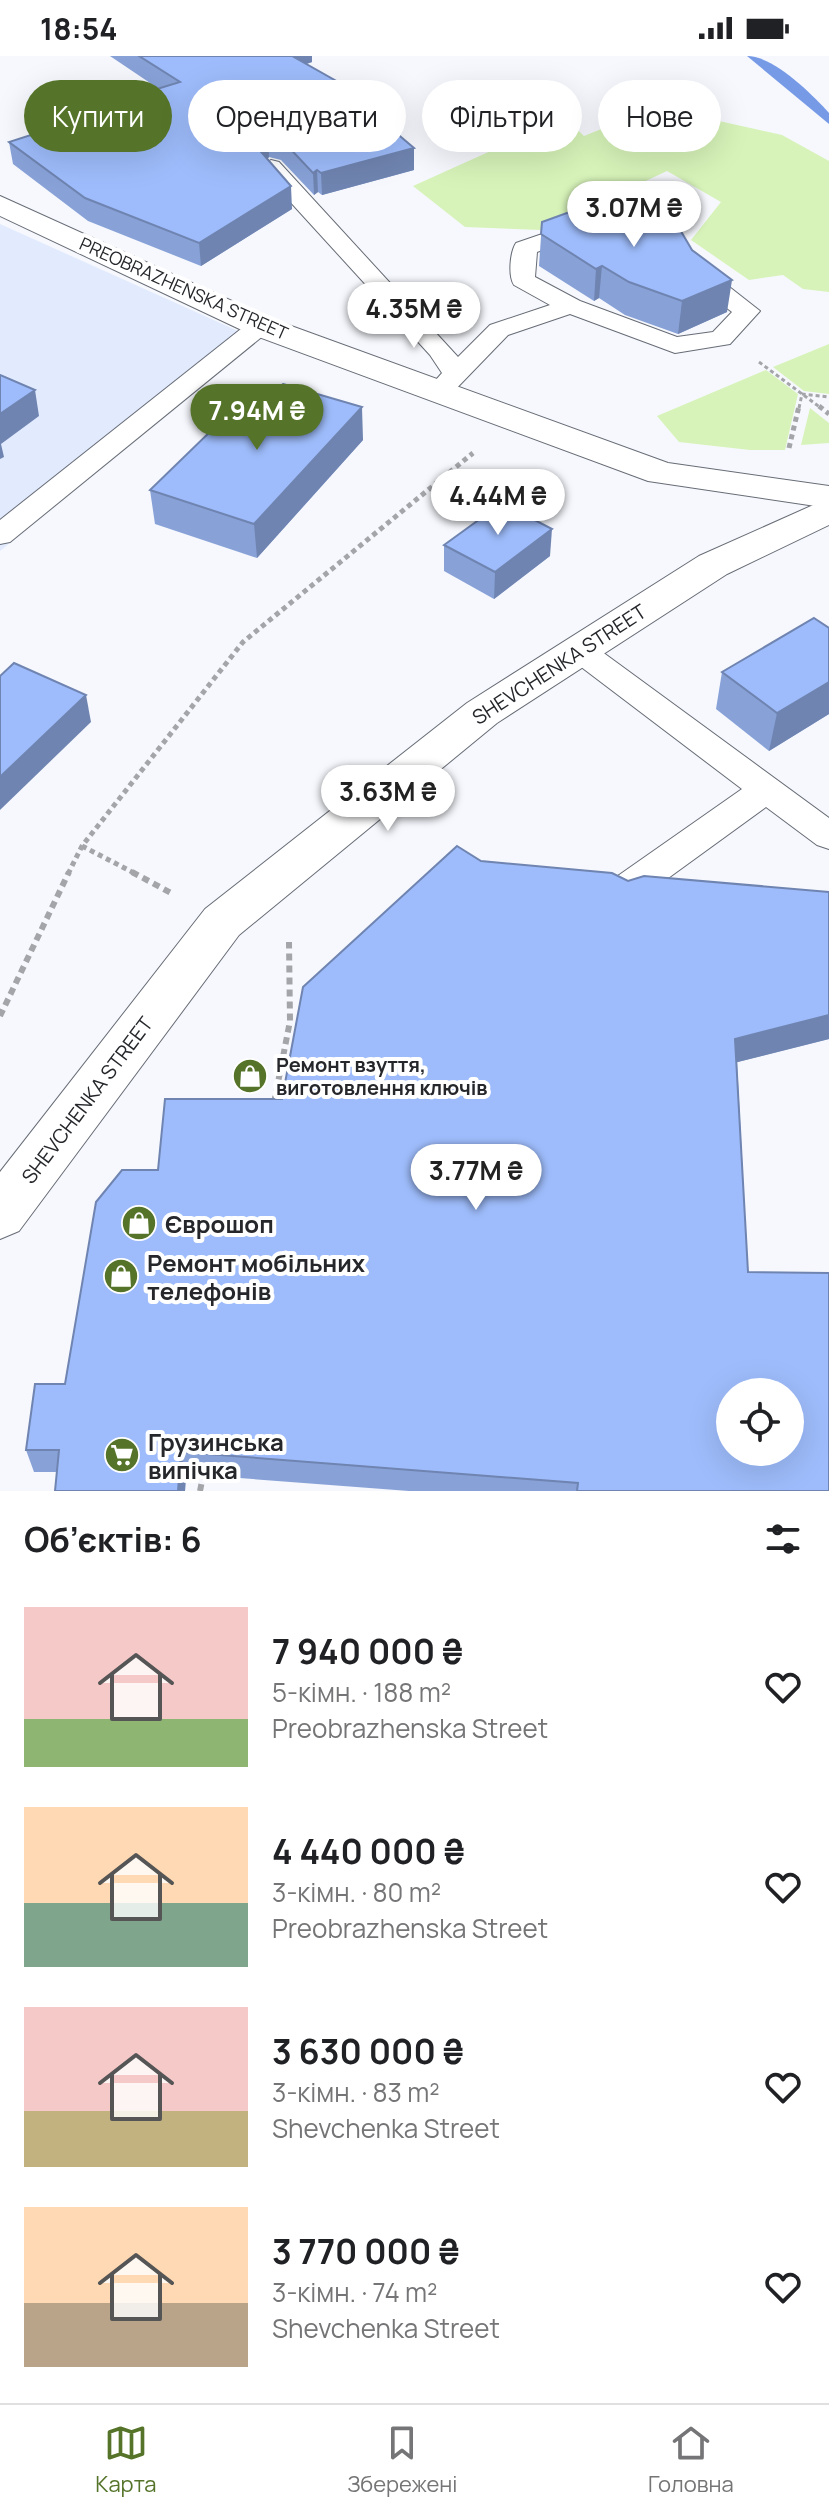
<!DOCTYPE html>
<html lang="uk">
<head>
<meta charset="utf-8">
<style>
  :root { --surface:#fff; --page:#f2f2f2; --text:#202124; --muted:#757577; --line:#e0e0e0; --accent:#55742a }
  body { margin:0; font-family:Manrope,sans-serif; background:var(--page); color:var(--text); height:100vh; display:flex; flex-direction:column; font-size:30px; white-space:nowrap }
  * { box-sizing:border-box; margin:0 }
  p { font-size:26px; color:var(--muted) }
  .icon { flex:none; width:44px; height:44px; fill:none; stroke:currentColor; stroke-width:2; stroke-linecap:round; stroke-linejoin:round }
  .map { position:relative; height:1435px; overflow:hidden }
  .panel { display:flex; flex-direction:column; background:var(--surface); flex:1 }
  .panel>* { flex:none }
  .banner { position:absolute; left:24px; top:24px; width:782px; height:72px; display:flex; gap:16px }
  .tools { position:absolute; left:716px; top:1322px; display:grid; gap:16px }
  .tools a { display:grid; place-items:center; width:88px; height:88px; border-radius:50%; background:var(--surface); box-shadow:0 8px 32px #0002; font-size:40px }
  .price { position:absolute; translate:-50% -68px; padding:0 18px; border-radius:28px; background:#fff; color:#222; font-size:26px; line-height:52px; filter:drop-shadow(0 2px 4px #0008) }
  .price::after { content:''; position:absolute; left:50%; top:48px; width:24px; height:18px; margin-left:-12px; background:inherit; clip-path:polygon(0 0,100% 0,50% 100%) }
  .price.on { background:var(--accent); color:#fff }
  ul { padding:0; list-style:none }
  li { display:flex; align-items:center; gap:24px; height:200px; padding:0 24px }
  li span { display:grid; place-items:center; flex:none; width:224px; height:160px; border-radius:0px; color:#555 }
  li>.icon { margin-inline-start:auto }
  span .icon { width:96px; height:96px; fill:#fffc; stroke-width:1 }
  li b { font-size:34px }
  h2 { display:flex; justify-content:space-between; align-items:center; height:96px; padding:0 24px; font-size:34px }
  .tag { padding:0 28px; border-radius:36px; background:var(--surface); box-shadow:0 8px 32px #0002; font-size:28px; line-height:72px }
  .tag.on { background:var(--accent); color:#fff }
  .status { display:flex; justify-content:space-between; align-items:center; height:56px; padding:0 40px; background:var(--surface); direction:ltr }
  .status svg { height:22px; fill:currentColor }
  .tabs { display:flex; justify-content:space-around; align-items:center; height:112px; border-top:2px solid var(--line); background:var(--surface); font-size:22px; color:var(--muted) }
  .tabs a { display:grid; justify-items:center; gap:4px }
  .tabs .on { color:var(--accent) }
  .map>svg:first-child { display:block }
</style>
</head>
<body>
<div class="status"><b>18:54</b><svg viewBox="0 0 49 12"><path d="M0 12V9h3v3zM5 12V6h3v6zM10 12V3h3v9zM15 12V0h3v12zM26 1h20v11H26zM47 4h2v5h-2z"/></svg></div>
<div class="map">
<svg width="829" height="1435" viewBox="0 0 829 1435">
  <rect width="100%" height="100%" fill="#f6f8fd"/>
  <!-- built -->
  <path fill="#e2ebfe" d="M 0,168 L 256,283 L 0,495 Z"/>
  <!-- green -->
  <g fill="#d7f3b9">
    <path d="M 528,27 L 584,80 L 656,51 L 782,79 L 829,105 L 829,236 L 803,233 L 783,219 L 749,224 L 691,184 L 721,146 L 667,115 L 541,174 L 465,171 L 413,130 L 504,89 L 472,48 Z"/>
    <path d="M 829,288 L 829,338 L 804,335 L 773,311 Z"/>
    <path d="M 766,314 L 798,338 L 785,394 L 750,394 L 679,386 L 657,360 Z"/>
    <path d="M 810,352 L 829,367 L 829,387 L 801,389 Z"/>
  </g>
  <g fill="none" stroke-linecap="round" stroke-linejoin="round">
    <!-- stream -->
    <path fill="#779ae6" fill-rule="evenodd" d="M 747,0 C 773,0 811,37 829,57 L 829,68 Z"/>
    <!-- service casing -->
    <g stroke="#676c76" stroke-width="2">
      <g id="service">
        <path d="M 271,104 L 279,106 L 458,301 L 490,269 L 550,249 L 514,229 C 508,220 510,196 516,187 L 583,164 L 591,166 L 595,171 L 591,176 L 537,196 L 535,221 L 580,245 L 677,281 L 713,276 L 732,256 L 690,224 L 683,212 L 686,207 L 704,207 L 709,215 L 760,255 L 730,288 L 675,297 L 570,258 L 508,279 L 449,340 L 431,340 L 427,334 L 442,317 L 430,299 L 263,116 L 260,111 Z"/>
        <path d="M 260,262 L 269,265 L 273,270 L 269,275 L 10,486 L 0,488 L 0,464 L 251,265 Z"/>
        <path d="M 579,583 L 590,587 L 829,762 L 829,793 L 817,789 L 766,751 L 638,844 L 625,848 L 612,844 L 607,834 L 612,824 L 742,733 L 568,601 L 563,594 L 568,587 Z"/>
      </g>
    </g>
    <!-- minor casing -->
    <g stroke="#676c76" stroke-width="2">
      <path id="minor" d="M 0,140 L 272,263 L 668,407 L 829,430 L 829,452 L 648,425 L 248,277 L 0,160 Z"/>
    </g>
    <!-- tertiary casing -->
    <g stroke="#676c76" stroke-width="2">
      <path id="tertiary" d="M 829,442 L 829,469 L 727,518 L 497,667 L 239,879 L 19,1175 L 0,1183 L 0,1116 L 205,853 L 467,647 L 699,500 Z"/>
    </g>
    <!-- path-far2 -->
    <g stroke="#a3a5a9" stroke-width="3" stroke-dasharray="4 3" stroke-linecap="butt">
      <path d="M 759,306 L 821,352"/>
      <path d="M 799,352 L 802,338 L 829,341"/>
    </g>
    <!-- path-far1 -->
    <g stroke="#a3a5a9" stroke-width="5" stroke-dasharray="5 4" stroke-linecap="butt">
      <path d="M 819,350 L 829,358"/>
      <path d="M 789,392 L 799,350"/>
      <path d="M 82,790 L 136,818"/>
      <path d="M 68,818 L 82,790 L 243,586 L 473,397"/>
    </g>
    <!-- path -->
    <g stroke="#a3a5a9" stroke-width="6" stroke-dasharray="7 5" stroke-linecap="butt">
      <path d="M 132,816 L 173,838"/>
      <path d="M 0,960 L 69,816"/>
      <path d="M 274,1047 L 290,965 L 289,886"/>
      <path d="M 200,1435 L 204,1415"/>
    </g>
    <!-- service -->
    <use href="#service" fill="#fff" fill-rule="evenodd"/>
    <!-- minor -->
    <use href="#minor" fill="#fff" fill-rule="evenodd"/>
    <!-- tertiary -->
    <use href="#tertiary" fill="#fff" fill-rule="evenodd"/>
  </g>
  <!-- wall -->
  <g fill="#88a2d8">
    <path d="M 110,0 L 312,0 L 312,6 L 306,8 L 370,44 L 370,55 L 414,114 L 322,139 L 318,136 L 314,139 L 281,104 L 269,101 L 267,103 L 292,153 L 201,210 L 88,165 L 13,108 L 9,86 L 131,46 L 131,41 L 159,33 Z"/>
    <path d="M 542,166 L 727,256 L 678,278 L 625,259 L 599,242 L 594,245 L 539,210 Z"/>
    <path d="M 363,384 L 257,502 L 155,468 L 150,434 Z"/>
    <path d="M 444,489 L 550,500 L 494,543 L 444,515 Z"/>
    <path d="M 829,572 L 829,658 L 769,695 L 716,653 L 722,616 Z"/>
    <path d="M 481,805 L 628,825 L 829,836 L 829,983 L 737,1006 L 748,1216 L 829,1435 L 409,1435 L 186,1418 L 185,1435 L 55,1435 L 57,1416 L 34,1416 L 26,1394 L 65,1328 L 158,1114 L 282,1043 Z"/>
  </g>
  <!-- shaded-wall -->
  <g fill="#6f84b0">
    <path d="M 283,0 L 312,0 L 312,6 L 284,16 Z"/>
    <path d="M 370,44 L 370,66 L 361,47 Z"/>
    <path d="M 268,79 L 269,101 L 257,113 L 256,90 Z"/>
    <path d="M 414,92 L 414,114 L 322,139 L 321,117 Z"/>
    <path d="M 317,114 L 318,136 L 314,139 L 313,117 Z"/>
    <path d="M 291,130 L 292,153 L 201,210 L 199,187 Z"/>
    <path d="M 602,210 L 599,242 L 594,245 L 596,213 Z"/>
    <path d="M 732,224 L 727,256 L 678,278 L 682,245 Z"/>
    <path d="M 35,334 L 39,360 L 1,388 L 4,401 L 0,403 L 0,358 Z"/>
    <path d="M 362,351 L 363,384 L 257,502 L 254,468 Z"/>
    <path d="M 552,473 L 550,500 L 494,543 L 495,516 Z"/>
    <path d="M 829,626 L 829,658 L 769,695 L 777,657 Z"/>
    <path d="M 86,639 L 91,666 L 0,754 L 0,721 Z"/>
    <path d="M 829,959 L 829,983 L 730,1008 L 735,983 Z"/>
    <path d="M 181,1396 L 186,1418 L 185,1435 L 178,1435 Z"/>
  </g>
  <!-- building -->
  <g fill="#9ebcfb" stroke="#6f84b0" stroke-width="2" fill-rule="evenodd">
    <path d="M 139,0 L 292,0 L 370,44 L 361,47 L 414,92 L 321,117 L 317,114 L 313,117 L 280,82 L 268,79 L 256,90 L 291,130 L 199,187 L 85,142 L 9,86 L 136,45 L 131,41 L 180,26 Z"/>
    <path d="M 600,145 L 637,150 L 682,177 L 692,194 L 732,224 L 682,245 L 629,226 L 602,210 L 596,213 L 541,178 L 542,166 Z"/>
    <path d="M 0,319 L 35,334 L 0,358 Z"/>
    <path d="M 283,328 L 362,351 L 254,468 L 150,434 L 256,331 L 274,336 Z"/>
    <path d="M 502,447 L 552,473 L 495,516 L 444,489 Z"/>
    <path d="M 814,562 L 829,572 L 829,626 L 777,657 L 722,616 Z"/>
    <path d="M 14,607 L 86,639 L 0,721 L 0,620 Z"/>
    <path d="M 457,790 L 481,805 L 612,817 L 628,825 L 644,820 L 829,836 L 829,959 L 735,983 L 748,1216 L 829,1217 L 829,1435 L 577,1435 L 578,1427 L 181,1396 L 178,1435 L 55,1435 L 59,1394 L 26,1394 L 35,1328 L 65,1328 L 96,1146 L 122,1114 L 158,1114 L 165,1043 L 282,1043 L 303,931 ZM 730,1336 L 790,1336 L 790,1396 L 730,1396 Z"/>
  </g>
  <!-- icons -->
  <defs>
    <g id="shop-disc" transform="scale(1.8)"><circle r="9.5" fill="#55742a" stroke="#fff"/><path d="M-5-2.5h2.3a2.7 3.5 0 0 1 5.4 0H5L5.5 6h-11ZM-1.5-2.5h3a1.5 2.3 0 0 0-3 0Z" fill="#fff"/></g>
    <g id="supermarket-disc" transform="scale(1.8)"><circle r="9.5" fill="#55742a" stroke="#fff"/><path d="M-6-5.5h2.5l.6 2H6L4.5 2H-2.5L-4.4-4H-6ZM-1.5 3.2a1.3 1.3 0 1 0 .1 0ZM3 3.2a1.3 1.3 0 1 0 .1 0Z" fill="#fff"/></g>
  </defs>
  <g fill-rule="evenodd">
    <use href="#shop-disc" x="250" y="1020"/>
    <use href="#shop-disc" x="139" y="1167"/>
    <use href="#shop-disc" x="121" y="1220"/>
    <use href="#supermarket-disc" x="122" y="1399"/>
  </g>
  <g text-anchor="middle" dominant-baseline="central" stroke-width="8" stroke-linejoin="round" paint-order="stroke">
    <!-- far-street labels -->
    <g font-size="18" fill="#25272b" stroke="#fff">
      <text transform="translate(184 232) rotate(24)">PREOBRAZHENSKA STREET</text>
    </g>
    <!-- street labels -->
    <g font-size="20" fill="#25272b" stroke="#fff">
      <text transform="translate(559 608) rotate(-33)">SHEVCHENKA STREET</text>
      <text transform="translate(87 1044) rotate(-53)">SHEVCHENKA STREET</text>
    </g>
    <!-- poi labels -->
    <g font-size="20" font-weight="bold" fill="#25272b" stroke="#fff" text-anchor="start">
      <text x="276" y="1008">Ремонт взуття,<tspan x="276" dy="23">виготовлення ключів</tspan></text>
    </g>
    <!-- near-poi labels -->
    <g font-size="24" font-weight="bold" fill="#25272b" stroke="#fff" text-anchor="start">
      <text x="165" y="1167">Єврошоп</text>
      <text x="147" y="1206">Ремонт мобільних<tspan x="147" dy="28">телефонів</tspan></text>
      <text x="148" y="1385">Грузинська<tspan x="148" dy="28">випічка</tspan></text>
    </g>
  </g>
</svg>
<div class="tools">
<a><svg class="icon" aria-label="locate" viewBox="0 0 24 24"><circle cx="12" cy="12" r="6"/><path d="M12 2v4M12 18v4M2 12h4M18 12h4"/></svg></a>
</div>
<b class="price" style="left:634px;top:193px">3.07M ₴</b>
<b class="price" style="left:414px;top:294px">4.35M ₴</b>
<b class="price on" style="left:257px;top:396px">7.94M ₴</b>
<b class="price" style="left:498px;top:481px">4.44M ₴</b>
<b class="price" style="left:388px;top:777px">3.63M ₴</b>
<b class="price" style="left:476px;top:1156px">3.77M ₴</b>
<div class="banner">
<a class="tag on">Купити</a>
<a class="tag">Орендувати</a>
<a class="tag">Фільтри</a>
<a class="tag">Нове</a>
</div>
</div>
<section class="panel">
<h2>Об’єктів: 6<svg class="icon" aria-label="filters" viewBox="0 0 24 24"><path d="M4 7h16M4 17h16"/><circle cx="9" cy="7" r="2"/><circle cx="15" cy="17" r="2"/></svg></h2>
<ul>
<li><span style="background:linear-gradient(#f6c9c9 70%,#8fb573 0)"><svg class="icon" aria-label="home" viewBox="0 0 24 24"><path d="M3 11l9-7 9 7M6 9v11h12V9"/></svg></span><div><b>7 940 000 ₴</b><p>5-кімн. · 188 m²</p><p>Preobrazhenska Street</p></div><svg class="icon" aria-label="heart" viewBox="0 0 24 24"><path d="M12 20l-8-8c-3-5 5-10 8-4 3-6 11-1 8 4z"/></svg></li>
<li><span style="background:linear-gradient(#ffd9b3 60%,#7fa58c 0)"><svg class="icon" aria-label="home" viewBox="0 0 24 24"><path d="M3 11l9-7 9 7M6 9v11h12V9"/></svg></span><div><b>4 440 000 ₴</b><p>3-кімн. · 80 m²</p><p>Preobrazhenska Street</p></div><svg class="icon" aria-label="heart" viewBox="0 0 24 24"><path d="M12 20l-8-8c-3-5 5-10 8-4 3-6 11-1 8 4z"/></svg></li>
<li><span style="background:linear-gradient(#f6c9c9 65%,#c2b280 0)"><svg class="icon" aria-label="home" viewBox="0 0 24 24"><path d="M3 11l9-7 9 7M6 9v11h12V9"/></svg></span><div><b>3 630 000 ₴</b><p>3-кімн. · 83 m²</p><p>Shevchenka Street</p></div><svg class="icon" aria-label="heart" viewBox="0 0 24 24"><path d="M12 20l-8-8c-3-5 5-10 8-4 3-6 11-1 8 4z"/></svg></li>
<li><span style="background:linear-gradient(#ffd9b3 60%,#b9a48a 0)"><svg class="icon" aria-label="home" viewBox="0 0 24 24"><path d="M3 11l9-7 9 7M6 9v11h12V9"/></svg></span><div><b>3 770 000 ₴</b><p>3-кімн. · 74 m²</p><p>Shevchenka Street</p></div><svg class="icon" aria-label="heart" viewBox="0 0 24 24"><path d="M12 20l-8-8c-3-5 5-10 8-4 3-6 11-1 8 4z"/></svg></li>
</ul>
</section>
<nav class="tabs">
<a class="on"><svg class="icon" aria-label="map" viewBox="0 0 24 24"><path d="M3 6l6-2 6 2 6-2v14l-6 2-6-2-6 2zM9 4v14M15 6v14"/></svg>Карта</a>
<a><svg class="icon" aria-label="saved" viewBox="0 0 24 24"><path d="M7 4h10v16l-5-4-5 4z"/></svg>Збережені</a>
<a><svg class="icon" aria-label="home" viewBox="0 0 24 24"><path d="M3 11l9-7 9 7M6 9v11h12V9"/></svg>Головна</a>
</nav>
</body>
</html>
